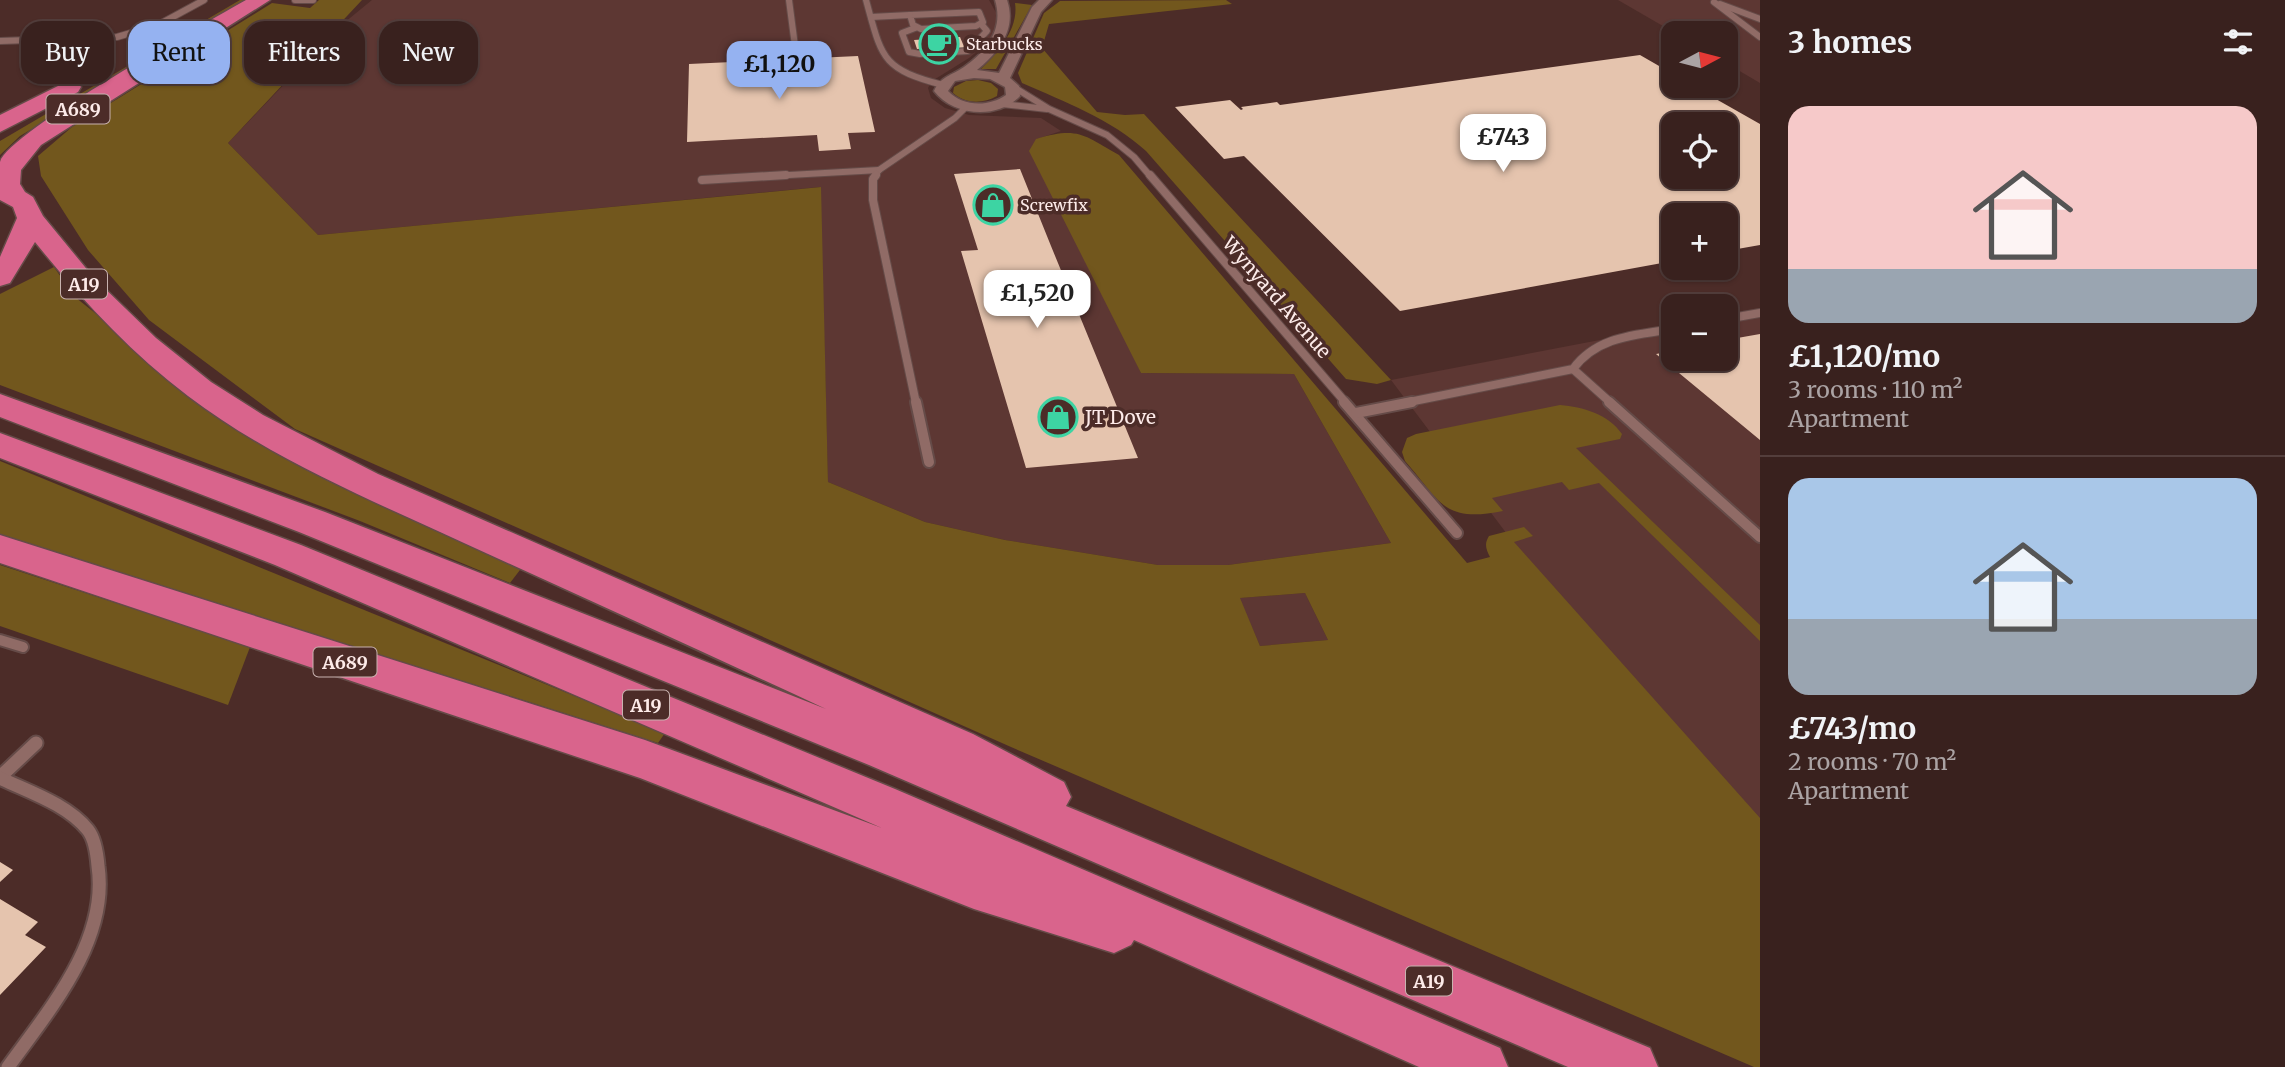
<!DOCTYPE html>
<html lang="en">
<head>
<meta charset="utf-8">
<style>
  :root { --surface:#39211e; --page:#402927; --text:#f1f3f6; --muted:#aba3a4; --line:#533e3c; --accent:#95b2f1 }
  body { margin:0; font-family:Merriweather,serif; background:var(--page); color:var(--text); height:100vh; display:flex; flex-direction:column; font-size:26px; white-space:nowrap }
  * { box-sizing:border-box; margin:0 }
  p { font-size:23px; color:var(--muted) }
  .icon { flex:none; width:38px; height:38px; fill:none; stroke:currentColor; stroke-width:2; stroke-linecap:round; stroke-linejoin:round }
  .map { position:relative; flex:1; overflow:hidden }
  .details { display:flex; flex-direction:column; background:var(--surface); width:525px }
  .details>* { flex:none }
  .top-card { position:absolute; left:21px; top:21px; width:665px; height:63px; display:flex; gap:14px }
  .needle { width:46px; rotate:83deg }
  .fabs { position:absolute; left:1661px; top:21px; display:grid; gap:14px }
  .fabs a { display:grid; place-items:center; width:77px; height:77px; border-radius:14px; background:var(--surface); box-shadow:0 2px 5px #0004,0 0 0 2px var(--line); font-size:35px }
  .price { position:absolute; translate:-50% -60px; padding:0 16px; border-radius:14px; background:#fff; color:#222; font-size:23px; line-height:46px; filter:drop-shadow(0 2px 4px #0008) }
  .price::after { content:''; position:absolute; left:50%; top:42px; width:21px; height:16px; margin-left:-10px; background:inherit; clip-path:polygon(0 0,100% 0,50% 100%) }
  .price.selected { background:var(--accent); color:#111 }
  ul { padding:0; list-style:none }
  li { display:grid; align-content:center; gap:14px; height:371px; padding:0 28px }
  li+li { border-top:2px solid var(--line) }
  li span { display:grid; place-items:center; height:217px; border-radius:21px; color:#555 }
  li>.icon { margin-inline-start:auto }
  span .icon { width:126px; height:126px; fill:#fffc; stroke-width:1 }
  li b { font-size:30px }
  h2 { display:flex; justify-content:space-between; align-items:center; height:84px; padding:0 28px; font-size:30px }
  .chip { padding:0 24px; border-radius:21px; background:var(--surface); box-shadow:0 2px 5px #0004,0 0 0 2px var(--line); font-size:24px; line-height:63px }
  .chip.selected { background:var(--accent); color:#111 }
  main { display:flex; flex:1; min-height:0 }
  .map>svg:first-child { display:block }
</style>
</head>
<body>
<main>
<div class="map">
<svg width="1760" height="1067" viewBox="0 0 1760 1067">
  <rect width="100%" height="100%" fill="#4c2c28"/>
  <!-- built -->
  <g fill="#5d3733">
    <path d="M 372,0 L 989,0 L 999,18 L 999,25 L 992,39 L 969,58 L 932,81 L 928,88 L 931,98 L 945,108 L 969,115 L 1041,118 L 1061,131 L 1037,139 L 1141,373 L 1294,374 L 1391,543 L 1228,565 L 1158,565 L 1005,540 L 925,522 L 828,482 L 820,187 L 318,235 L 228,143 L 339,27 Z"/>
    <path d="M 1618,0 L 1760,0 L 1760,83 L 1726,63 L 1726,33 L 1675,33 Z"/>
    <path d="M 1760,309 L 1760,820 L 1513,542 L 1391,380 L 1673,326 L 1673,359 L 1726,359 L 1726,316 Z"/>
    <path d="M 1305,593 L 1328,640 L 1260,646 L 1239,598 Z"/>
  </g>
  <!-- green -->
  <g fill="#72571d" fill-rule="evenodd">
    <path d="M 240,0 L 250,0 L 20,136 L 0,155 L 0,141 Z"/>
    <path d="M 319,0 L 362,0 L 228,143 L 318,235 L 821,187 L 828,482 L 925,522 L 1005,540 L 1158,565 L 1228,565 L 1391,543 L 1294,374 L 1141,373 L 1029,151 L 1036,139 C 1078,126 1084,135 1119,155 L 1467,563 L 1490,557 C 1486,549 1484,544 1489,536 L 1524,527 L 1533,536 L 1514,542 L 1760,818 L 1760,1067 L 1754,1067 L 1011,747 L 295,429 L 149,320 L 88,250 L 41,176 L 38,156 L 72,127 L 272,3 L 310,8 ZM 1305,593 L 1328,640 L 1260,646 L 1240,598 Z"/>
    <path d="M 1226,0 L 1232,4 L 1049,24 L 1042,48 L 1097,112 L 1125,115 L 1144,114 L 1391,380 L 1377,384 L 1346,379 L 1146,151 C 1111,119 1065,102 1022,83 L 1018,73 L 1044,13 L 1060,1 Z"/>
    <path d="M 1015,3 L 1032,5 L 996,69 L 981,69 C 998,52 1019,29 1015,3 Z"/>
    <path d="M 978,80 L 991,83 L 998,89 L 997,96 C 983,104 965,104 953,93 L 954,87 L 966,81 Z"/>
    <path d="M 54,267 L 75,297 L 246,434 L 523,566 L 510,583 L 360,521 L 0,385 L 0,294 Z"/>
    <path d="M 1560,405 C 1583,407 1608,414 1622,434 L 1620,439 L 1576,448 L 1760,625 L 1760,641 L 1599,483 L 1569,490 L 1562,482 L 1492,498 L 1503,511 C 1443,523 1441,502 1405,461 L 1402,452 L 1407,438 L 1416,434 Z"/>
    <path d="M 0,461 L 665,733 L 658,743 L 0,534 Z"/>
    <path d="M 0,565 L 250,647 L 228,705 L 0,626 Z"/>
  </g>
  <!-- building -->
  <g fill="#e5c4ae" fill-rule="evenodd">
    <path d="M 960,37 L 965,49 L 930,52 L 929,48 L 917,49 L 914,40 Z"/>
    <path d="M 1640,55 L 1673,74 L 1673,86 L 1693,86 L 1760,124 L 1760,245 L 1726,251 L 1726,215 L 1673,215 L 1673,261 L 1400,311 L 1244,156 L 1224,159 L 1175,107 L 1230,100 L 1241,110 L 1243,109 L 1241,107 L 1277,102 L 1280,105 ZM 1673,124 L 1726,124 L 1726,177 L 1673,177 Z"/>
    <path d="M 858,56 L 875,132 L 848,133 L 851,149 L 819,151 L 817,135 L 687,142 L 689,64 Z"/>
    <path d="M 1020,169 L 1051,246 L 1138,458 L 1026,468 L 961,251 L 978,250 L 954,174 Z"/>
    <path d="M 1760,334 L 1760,440 L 1656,354 L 1673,351 L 1673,359 L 1726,359 L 1726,340 Z"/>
    <path d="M 0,862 L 13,870 L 0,882 Z"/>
    <path d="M 0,899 L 38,922 L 25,935 L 46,947 L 0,995 Z"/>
  </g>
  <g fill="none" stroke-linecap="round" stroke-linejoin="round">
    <!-- service-far3 casing -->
    <g stroke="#654b48" stroke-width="8">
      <g id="service-far3">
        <path d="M 295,0 L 313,0"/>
        <path d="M 789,0 L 795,46"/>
        <path d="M 866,0 C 882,58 881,69 943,85"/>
        <path d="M 1714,2 L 1760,37"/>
        <path d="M 1720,4 L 1760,19"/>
        <path d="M 979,12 L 983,22 L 976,26 L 921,29 L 913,25 L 910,15 Z"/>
        <path d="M 871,17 L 910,15"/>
        <path d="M 915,28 L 902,33 L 909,52 L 920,54 L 968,51 L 987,31 L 982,25"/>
        <path d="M 0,41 L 117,37 L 158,25 L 204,0"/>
        <path d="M 1012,86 L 1049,109 L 1107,135 L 1134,157 L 1151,177"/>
        <path d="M 1002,104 L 1047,109"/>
        <path d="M 755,177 L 879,170"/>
        <path d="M 874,177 L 879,170 L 955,118 L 967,106"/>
      </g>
    </g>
    <!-- service-far2 casing -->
    <g stroke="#654b48" stroke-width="10">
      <g id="service-far2">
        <path d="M 876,175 L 873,179 L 873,200 L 916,403"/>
        <path d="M 1150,175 L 1346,403"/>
        <path d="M 702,180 L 786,175"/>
        <path d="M 1726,319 L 1760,313"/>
        <path d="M 1573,369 L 1611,403"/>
        <path d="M 1404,403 L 1573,369 C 1597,336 1636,335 1673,329"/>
      </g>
    </g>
    <!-- service-far1 casing -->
    <g stroke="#654b48" stroke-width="14">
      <g id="service-far1">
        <path d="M 916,402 L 929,462"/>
        <path d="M 1344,402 L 1457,533"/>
        <path d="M 1609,402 L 1760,537"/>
        <path d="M 1356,413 L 1412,402"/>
        <path d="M 0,640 L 23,647"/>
      </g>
    </g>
    <!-- service casing -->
    <g stroke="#654b48" stroke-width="17">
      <g id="service">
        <path d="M 0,777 L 36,743"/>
        <path d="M 0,778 C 29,792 67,804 88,830 C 95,839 97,854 98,866 C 109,941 49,1010 8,1067"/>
      </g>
    </g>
    <!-- minor casing -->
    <g stroke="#654b48" stroke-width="3">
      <path id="minor" d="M 995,0 L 1007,0 C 1017,29 999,52 977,70 L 999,73 L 1032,7 L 1039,0 L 1052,0 L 1041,12 L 1010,78 L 1019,86 L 1020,96 C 998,120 953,116 934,91 C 941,76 951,76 964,67 C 987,51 1004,29 995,0 ZM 974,78 L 990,79 L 1005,87 L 1006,95 C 989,107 963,107 948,91 L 955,81 Z"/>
    </g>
    <!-- trunk casing -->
    <g stroke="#654b48" stroke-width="3">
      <g id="trunk">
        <path d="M 246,0 L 270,0 L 41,145 L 21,170 L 20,184 L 25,192 L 33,197 L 43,216 L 94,278 L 156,338 L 211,382 L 263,415 L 378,474 L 973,734 L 1064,782 L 1071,797 L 1066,806 L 1650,1048 L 1658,1067 L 1568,1067 L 869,765 L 299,532 L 0,417 L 0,394 L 325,512 L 826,709 C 706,653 585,598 464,543 C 371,500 271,459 188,396 C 130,352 81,299 35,242 L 10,283 L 0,286 L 0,257 L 17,218 L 13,207 L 0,200 C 0,189 0,173 0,162 C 9,131 208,22 246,0 Z"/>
        <path d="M 70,80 L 78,82 L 81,87 L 78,92 L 0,132 L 0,115 Z"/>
        <path d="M 0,433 L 301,545 L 895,789 L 1500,1048 L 1508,1067 L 1419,1067 L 1134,940 L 1131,945 L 1114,953 L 974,909 L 640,778 L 0,563 L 0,535 L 645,740 L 882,828 L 275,565 L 0,458 Z"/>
      </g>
    </g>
    <!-- service-far3 -->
    <use href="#service-far3" stroke="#906b66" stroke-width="6"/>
    <!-- service-far2 -->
    <use href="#service-far2" stroke="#906b66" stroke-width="8"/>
    <!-- service-far1 -->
    <use href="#service-far1" stroke="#906b66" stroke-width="10"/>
    <!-- service -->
    <use href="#service" stroke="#906b66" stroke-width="13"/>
    <!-- minor -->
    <use href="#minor" fill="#906b66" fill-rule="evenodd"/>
    <!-- trunk -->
    <use href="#trunk" fill="#d9648c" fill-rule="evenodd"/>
  </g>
  <!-- icons -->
  <defs>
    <g id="cafe-ring" transform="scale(2.0125)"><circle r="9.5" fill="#4c2c28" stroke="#3dd4a3" stroke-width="1.5"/><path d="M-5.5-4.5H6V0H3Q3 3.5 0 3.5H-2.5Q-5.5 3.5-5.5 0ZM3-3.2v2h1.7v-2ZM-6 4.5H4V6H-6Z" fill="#3dd4a3"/></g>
    <g id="shop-ring" transform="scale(2.0125)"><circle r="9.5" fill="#4c2c28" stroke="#3dd4a3" stroke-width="1.5"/><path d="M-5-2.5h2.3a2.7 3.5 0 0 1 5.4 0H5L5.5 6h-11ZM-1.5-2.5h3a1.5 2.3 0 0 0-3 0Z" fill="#3dd4a3"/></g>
  </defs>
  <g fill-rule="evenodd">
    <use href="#cafe-ring" x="939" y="44"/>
    <use href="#shop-ring" x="993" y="205"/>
    <use href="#shop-ring" x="1058" y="417"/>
  </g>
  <g text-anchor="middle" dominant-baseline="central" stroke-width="7" stroke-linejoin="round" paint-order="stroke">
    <!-- far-poi labels -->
    <g font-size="16" fill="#fdebe9" stroke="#4c2c28" text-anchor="start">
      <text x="966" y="44">Starbucks</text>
      <text x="1020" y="205">Screwfix</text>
    </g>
    <!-- shield labels -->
    <g fill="#4c2c28" stroke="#c8b2af" stroke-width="2">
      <rect x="46.5" y="94.5" width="63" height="29" rx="5"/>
      <rect x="61" y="269.5" width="46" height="29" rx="5"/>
      <rect x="313.5" y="647.5" width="63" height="29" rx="5"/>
      <rect x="623" y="690.5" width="46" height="29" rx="5"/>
      <rect x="1406" y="966.5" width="46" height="29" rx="5"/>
    </g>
    <g font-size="18" font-weight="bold" fill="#fdebe9">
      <text x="78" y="109">A689</text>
      <text x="84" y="284">A19</text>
      <text x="345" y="662">A689</text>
      <text x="646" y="705">A19</text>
      <text x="1429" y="981">A19</text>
    </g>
    <!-- street labels -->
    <g font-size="19" fill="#fdebe9" stroke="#4c2c28">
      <text transform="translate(1277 297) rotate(49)">Wynyard Avenue</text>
    </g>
    <!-- poi labels -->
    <g font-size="19" fill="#fdebe9" stroke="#4c2c28" text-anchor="start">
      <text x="1085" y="417">JT Dove</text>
    </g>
  </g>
</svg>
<div class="fabs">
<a><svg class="needle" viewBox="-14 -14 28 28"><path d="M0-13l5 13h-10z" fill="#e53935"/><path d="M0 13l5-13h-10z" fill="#aba3a4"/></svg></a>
<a><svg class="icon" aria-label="locate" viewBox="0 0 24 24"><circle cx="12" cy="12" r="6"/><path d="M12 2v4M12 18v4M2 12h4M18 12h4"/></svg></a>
<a>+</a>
<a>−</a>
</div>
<b class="price selected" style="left:779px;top:101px">£1,120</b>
<b class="price" style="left:1503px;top:174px">£743</b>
<b class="price" style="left:1037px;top:330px">£1,520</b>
<div class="top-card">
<a class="chip">Buy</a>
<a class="chip selected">Rent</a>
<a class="chip">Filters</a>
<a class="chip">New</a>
</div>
</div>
<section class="details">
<h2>3 homes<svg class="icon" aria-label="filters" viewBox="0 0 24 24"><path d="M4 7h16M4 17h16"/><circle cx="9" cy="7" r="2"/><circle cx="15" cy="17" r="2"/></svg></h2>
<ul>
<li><span style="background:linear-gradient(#f6c9c9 75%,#9aa5b1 0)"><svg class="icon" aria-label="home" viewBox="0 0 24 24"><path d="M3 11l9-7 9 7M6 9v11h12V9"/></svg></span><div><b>£1,120/mo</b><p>3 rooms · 110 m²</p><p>Apartment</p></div></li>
<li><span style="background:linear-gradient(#a9c7e8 65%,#9aa5b1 0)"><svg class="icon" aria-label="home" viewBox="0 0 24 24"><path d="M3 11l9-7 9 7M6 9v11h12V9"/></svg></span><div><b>£743/mo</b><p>2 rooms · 70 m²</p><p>Apartment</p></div></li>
</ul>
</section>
</main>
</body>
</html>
